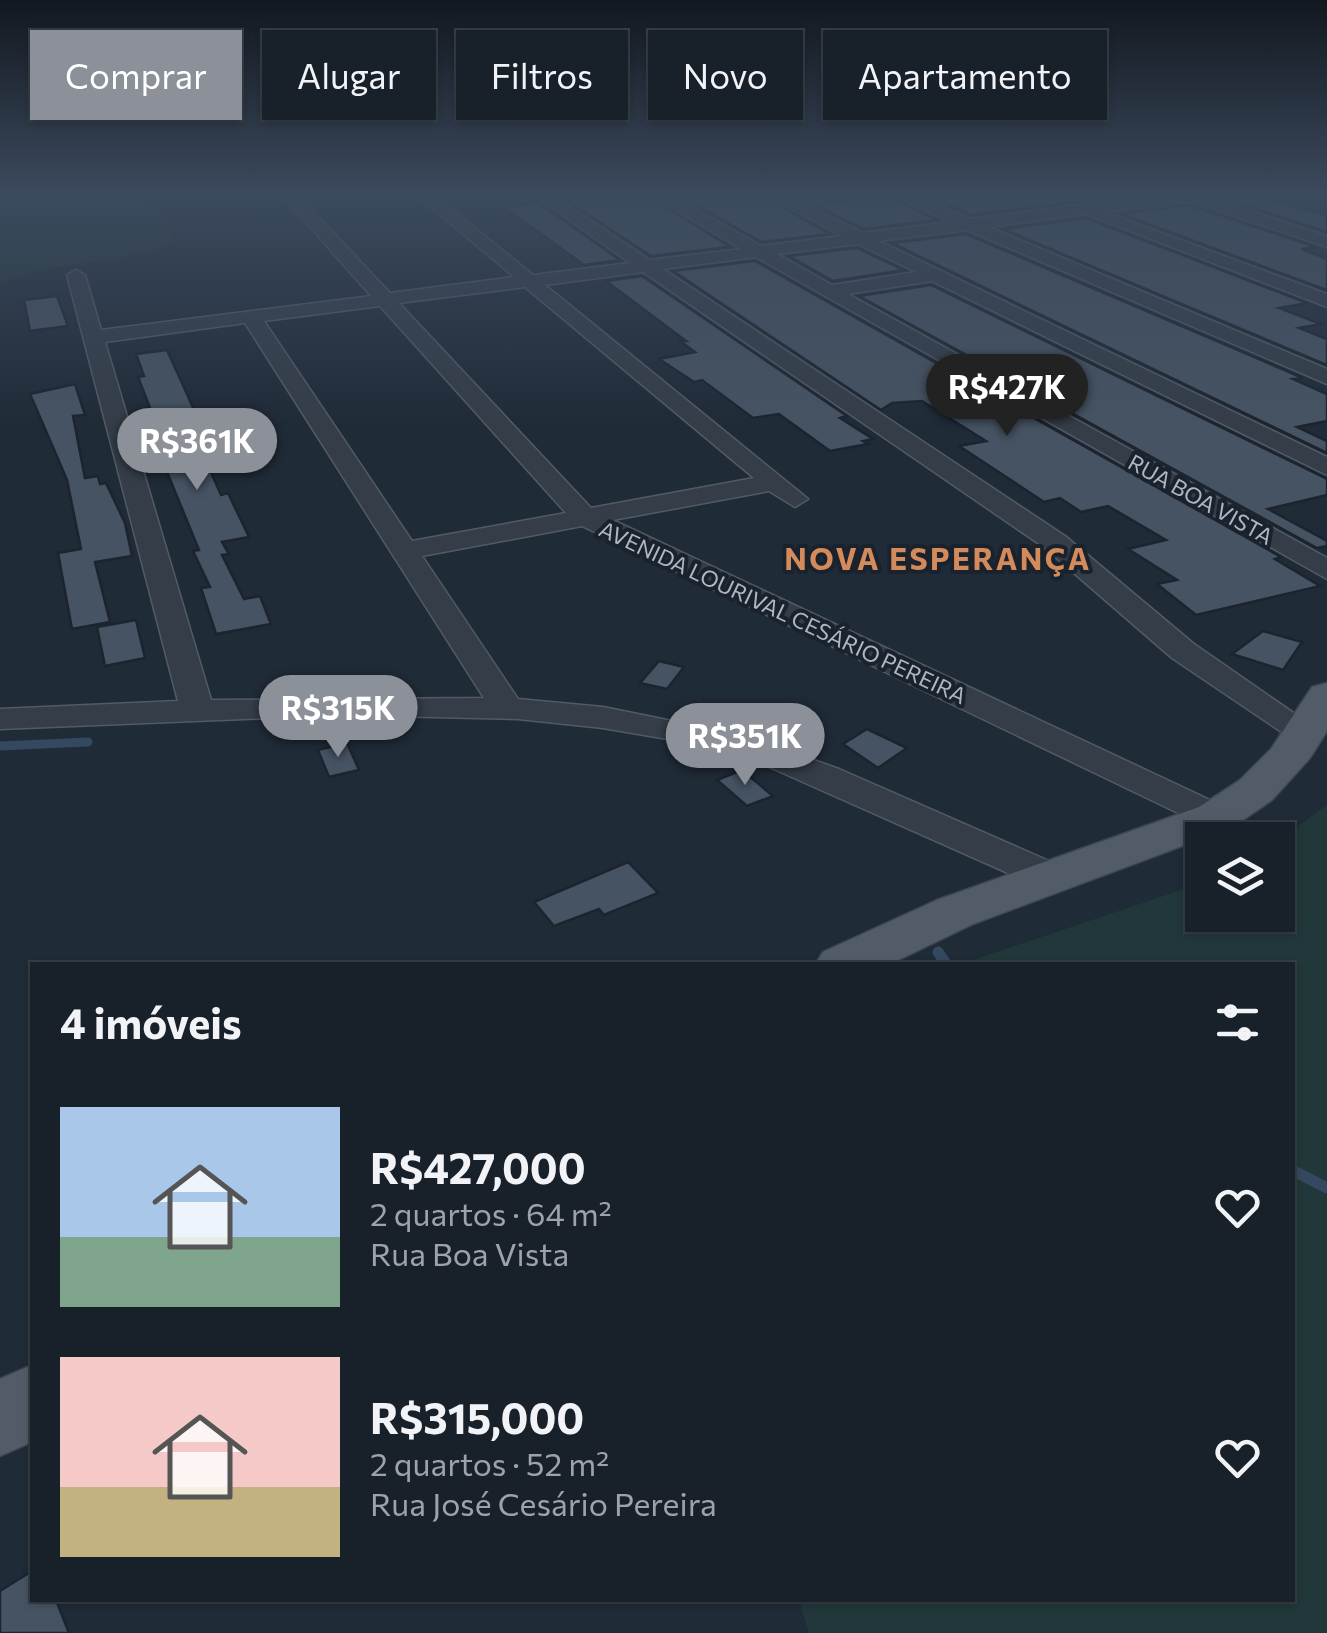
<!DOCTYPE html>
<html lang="pt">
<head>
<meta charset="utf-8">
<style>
  :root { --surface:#18202a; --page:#252d36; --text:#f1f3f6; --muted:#9fa3a8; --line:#363e47; --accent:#8c9099 }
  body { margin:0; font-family:Commissioner,sans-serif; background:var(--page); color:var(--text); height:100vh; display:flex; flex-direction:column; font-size:38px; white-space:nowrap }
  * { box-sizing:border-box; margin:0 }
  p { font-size:32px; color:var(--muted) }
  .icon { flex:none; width:55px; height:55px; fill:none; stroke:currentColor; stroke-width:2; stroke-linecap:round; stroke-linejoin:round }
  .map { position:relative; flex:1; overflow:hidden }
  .panel { position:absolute; left:30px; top:962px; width:1265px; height:640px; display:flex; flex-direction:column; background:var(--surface); border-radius:0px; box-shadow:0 2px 8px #0004,0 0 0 2px var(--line) }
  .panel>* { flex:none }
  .banner { position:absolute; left:30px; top:30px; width:1268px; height:90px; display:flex; gap:20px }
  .controls { position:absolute; left:1185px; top:822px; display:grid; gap:20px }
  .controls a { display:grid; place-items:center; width:110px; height:110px; border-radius:0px; background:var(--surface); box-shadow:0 2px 8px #0004,0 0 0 2px var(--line); font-size:50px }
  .price { position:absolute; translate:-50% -85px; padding:0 22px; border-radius:35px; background:var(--accent); color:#fff; font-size:32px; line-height:65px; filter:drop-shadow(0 2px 5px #0008) }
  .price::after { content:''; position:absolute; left:50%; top:60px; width:30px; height:22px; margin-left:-15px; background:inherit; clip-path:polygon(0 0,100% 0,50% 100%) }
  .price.active { background:#222; color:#fff }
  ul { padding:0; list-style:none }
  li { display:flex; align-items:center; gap:30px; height:250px; padding:0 30px }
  li span { display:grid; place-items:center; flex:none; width:280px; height:200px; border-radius:0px; color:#555 }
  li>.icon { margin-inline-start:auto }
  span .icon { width:120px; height:120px; fill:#fffc; stroke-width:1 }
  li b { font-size:42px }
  h2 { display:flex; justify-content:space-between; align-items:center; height:120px; padding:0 30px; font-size:42px }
  .pill { padding:0 35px; border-radius:0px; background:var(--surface); box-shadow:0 2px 8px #0004,0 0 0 2px var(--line); font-size:35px; line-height:90px }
  .pill.active { background:var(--accent); color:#fff }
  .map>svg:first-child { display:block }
</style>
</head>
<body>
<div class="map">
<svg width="1327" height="1633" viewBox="0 0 1327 1633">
  <rect width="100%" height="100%" fill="#202b38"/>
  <!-- green -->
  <g fill="#223739">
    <path d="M 0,194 L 139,194 L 173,229 L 172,244 C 116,266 54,259 0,284 Z"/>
    <path d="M 1327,805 L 1327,1633 L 809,1633 L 799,1600 L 1292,1600 L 1292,965 L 958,965 L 1202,883 L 1202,915 L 1278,915 L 1278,841 Z"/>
  </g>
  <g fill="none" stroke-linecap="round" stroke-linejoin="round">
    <!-- stream-far1 -->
    <path stroke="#34485f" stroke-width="9" d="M 0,746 L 88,742"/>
    <!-- stream -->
    <g stroke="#34485f" stroke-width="11">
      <path d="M 938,952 L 947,965"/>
      <path d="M 1292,1170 L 1327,1188"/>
    </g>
  </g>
  <!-- building -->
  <g fill="#465362" stroke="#1b242f" stroke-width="2.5">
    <path d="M 610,194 L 645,194 L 730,247 L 651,256 L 566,200 Z"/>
    <path d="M 676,194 L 759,194 L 830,234 L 762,242 Z"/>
    <path d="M 922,194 L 1062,194 L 1062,199 L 1117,197 L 972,215 Z"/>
    <path d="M 1253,194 L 1327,216 L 1327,232 L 1220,197 Z"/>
    <path d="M 817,196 L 832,203 L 888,196 L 937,220 L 864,229 L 799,198 Z"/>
    <path d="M 539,203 L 620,260 L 584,265 L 504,207 Z"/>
    <path d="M 1189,205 L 1316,247 L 1301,249 L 1327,259 L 1327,290 L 1121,214 Z"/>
    <path d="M 1086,218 L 1307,303 L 1279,308 L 1321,324 L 1299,328 L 1327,339 L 1327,365 L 1003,229 Z"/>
    <path d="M 966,234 L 1303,378 L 1293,379 L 1327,394 L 1327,421 L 1297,427 L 1327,441 L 1327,453 L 892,243 Z"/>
    <path d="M 857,248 L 904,270 L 833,281 L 789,256 Z"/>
    <path d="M 755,261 L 1281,557 L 1275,559 L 1320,586 L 1196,615 L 1157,584 L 1177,580 L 1128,549 L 1166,540 L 1108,506 L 1081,512 L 1060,498 L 1044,502 L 959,446 L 986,441 L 922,401 L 892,403 L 881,410 L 673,271 Z"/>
    <path d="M 642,276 L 847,416 L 840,418 L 873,439 L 863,441 L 868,444 L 830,451 L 779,414 L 753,418 L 702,380 L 694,382 L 659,359 L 695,352 L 680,341 L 686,341 L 606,281 Z"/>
    <path d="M 931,285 L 1327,479 L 1327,495 L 1268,509 L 1327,541 L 1327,546 L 1317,548 L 859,296 Z"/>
    <path d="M 57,296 L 68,326 L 30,331 L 24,300 Z"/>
    <path d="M 167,350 L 206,436 L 196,438 L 221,495 L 228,493 L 249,537 L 222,542 L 229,554 L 222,555 L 244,599 L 260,596 L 271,624 L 216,634 L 201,588 L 210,587 L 193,551 L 199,550 L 151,433 L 144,409 L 150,408 L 138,377 L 144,376 L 136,354 Z"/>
    <path d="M 75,384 L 85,415 L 73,416 L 85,478 L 98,476 L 100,484 L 106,483 L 125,523 L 132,556 L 95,562 L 110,622 L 72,629 L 58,553 L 81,549 L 67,480 L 30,394 Z"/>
    <path d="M 136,620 L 145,658 L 105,666 L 97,627 Z"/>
    <path d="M 1263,631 L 1302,642 L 1283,670 L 1232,654 Z"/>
    <path d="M 659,661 L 684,667 L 667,689 L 640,683 Z"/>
    <path d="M 867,729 L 907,748 L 878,768 L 843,744 Z"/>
    <path d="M 347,743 L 359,770 L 329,777 L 318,750 Z"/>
    <path d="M 742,770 L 773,796 L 747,806 L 717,780 Z"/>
    <path d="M 628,862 L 658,893 L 604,915 L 599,909 L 554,926 L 534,902 Z"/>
    <path d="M 32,1571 L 32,1600 L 56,1600 L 69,1633 L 0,1633 L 0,1591 Z"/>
  </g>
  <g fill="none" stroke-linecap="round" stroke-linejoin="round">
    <!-- minor casing -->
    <g stroke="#515b66" stroke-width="3">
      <path id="minor" d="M 281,194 L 297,194 L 390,293 L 514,277 L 416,194 L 433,194 L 533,275 L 630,263 L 533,194 L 551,194 L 650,260 L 741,249 L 649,194 L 668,194 L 761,246 L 842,236 L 763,194 L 783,194 L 863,233 L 950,222 L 891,194 L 912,194 L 971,219 L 1167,194 L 1200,194 L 1327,236 L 1327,247 L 1189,201 L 1105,212 L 1327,294 L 1327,307 L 1086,214 L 989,227 L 1327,369 L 1327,384 L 967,230 L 879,241 L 1327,457 L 1327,475 L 932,281 L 848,294 L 1327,558 L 1327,579 L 756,257 L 663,269 L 1065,536 L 1194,644 L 1321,732 L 1316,739 L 1292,739 L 1172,658 L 1045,548 L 643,272 L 545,285 L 808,499 L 795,507 L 769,491 L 613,520 L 1229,809 L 1235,817 L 1229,825 L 1203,825 L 582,526 L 422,556 L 518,699 L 603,707 L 746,736 L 839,769 L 1065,868 L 1071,877 L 1065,886 L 1051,890 L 1037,886 L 767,766 L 685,742 L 603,728 L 518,719 L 344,715 L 0,729 L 0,709 L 178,701 L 67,275 L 76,270 L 85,275 L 101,330 L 371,296 ZM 858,244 L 916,272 L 832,285 L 777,254 ZM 525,287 L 754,478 L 591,508 L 399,303 ZM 380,306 L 566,513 L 412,541 L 264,321 ZM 245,323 L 484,698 L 211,700 L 105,342 Z"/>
    </g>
    <!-- major casing -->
    <g stroke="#3d4652" stroke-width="3">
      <g id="major">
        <path d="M 1327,683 L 1327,731 L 1310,758 L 1272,800 L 1233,827 L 973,924 L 888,965 L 815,965 L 823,952 L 937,900 L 1199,807 L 1240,780 L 1271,749 L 1312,687 Z"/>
        <path d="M 32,1365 L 32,1442 L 0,1456 L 0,1379 Z"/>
      </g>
    </g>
    <!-- minor -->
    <use href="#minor" fill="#343d48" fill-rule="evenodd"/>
    <!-- major -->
    <use href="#major" fill="#525c69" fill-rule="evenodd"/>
  </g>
  <!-- sky -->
  <linearGradient id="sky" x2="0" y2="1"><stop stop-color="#12181f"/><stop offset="0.46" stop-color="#3c4a5e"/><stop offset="1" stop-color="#3c4a5e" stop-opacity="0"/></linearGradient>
  <rect width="1327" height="423" fill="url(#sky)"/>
  <g text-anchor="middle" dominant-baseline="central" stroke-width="8" stroke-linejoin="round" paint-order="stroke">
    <!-- far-street labels -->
    <g font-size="22" fill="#aeb8c5" stroke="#19222d">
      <text transform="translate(1201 499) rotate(29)">RUA BOA VISTA</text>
      <text transform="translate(783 612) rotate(25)">AVENIDA LOURIVAL CESÁRIO PEREIRA</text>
    </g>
    <!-- far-district labels -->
    <g font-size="30" font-weight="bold" letter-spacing="2.5" fill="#d38b5b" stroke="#19222d">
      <text x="938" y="557">NOVA ESPERANÇA</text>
    </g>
  </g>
</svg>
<div class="controls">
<a><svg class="icon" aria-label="layers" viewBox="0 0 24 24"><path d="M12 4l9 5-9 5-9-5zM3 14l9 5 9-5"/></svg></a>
</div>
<b class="price active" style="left:1007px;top:439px">R$427K</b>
<b class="price" style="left:197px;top:493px">R$361K</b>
<b class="price" style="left:338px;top:760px">R$315K</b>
<b class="price" style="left:745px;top:788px">R$351K</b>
<div class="banner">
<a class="pill active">Comprar</a>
<a class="pill">Alugar</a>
<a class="pill">Filtros</a>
<a class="pill">Novo</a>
<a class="pill">Apartamento</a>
</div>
<section class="panel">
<h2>4 imóveis<svg class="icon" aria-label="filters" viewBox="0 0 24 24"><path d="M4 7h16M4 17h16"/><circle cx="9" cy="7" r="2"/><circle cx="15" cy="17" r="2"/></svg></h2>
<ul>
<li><span style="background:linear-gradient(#a9c7e8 65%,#7fa58c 0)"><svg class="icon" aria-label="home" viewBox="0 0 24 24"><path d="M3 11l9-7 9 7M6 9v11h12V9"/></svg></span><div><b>R$427,000</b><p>2 quartos · 64 m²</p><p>Rua Boa Vista</p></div><svg class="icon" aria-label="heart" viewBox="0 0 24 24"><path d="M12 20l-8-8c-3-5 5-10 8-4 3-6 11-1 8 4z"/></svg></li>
<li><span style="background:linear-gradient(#f6c9c9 65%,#c2b280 0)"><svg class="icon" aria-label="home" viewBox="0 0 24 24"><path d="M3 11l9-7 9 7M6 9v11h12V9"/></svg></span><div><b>R$315,000</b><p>2 quartos · 52 m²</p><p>Rua José Cesário Pereira</p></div><svg class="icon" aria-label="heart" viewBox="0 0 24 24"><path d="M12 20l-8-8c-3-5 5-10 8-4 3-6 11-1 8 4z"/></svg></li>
</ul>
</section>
</div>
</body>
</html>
